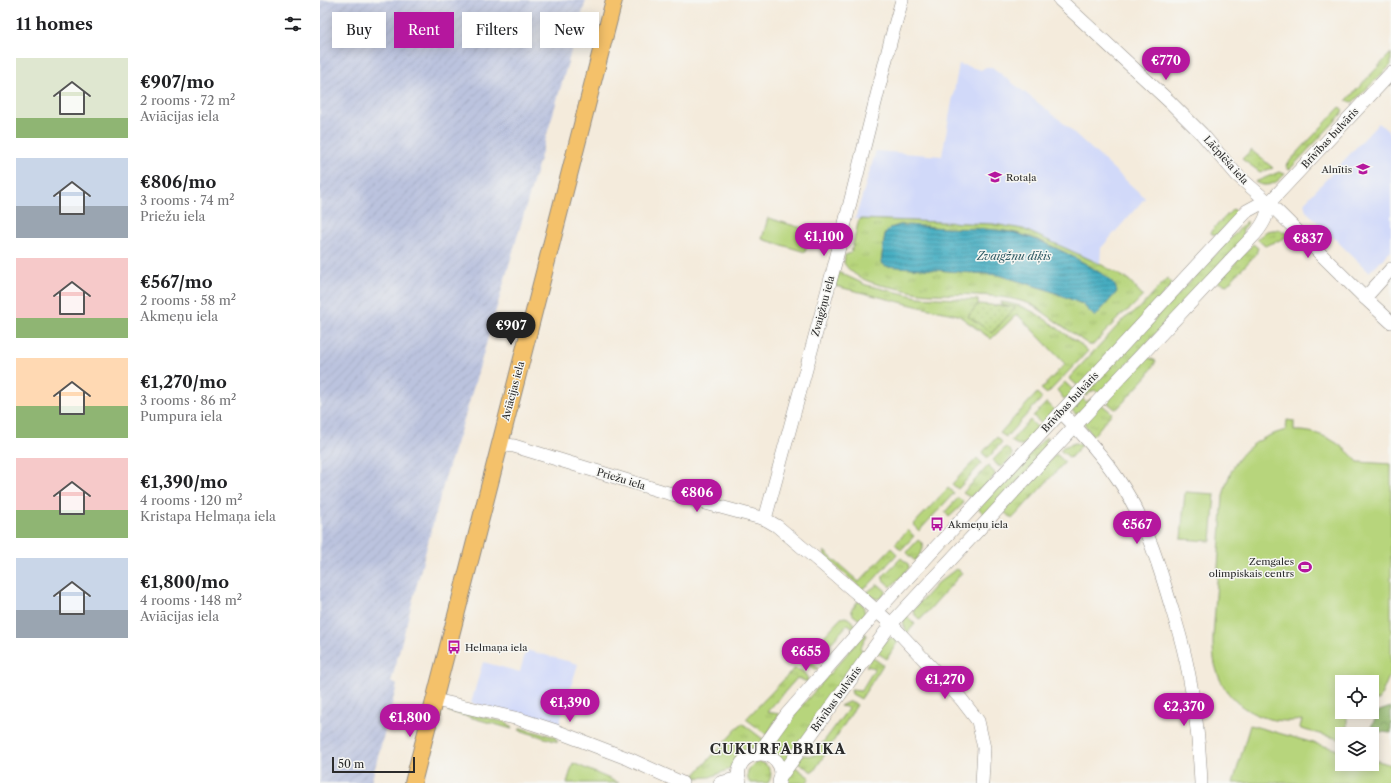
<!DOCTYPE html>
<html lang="en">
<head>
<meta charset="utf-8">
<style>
  :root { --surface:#fff; --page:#f2f2f2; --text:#202124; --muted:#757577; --accent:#b5179e }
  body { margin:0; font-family:"Libre Caslon Text",serif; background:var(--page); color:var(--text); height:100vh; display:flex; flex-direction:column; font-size:15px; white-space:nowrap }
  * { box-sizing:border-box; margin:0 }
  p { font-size:13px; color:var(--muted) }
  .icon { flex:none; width:22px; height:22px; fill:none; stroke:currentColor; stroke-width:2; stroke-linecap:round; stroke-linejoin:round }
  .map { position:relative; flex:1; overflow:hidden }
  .side { display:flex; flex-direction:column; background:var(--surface); width:320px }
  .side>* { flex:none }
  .hud { position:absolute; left:12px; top:12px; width:380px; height:36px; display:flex; gap:8px }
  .fabs { position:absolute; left:1015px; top:675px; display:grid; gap:8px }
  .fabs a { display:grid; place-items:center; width:44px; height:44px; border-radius:0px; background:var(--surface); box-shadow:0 2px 10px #0003; font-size:20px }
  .scale { position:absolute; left:12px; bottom:10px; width:83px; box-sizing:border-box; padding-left:4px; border:2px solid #2b2b2b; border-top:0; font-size:11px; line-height:14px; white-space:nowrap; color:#2b2b2b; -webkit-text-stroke:3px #f6f6f2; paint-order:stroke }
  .price { position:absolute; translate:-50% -34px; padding:0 9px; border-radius:14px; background:var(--accent); color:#fff; font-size:13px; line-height:26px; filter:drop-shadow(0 1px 2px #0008) }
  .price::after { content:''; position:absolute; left:50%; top:24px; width:12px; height:9px; margin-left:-6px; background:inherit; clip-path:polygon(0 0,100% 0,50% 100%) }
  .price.on { background:#222; color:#fff }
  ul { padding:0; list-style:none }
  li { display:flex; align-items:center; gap:12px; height:100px; padding:0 16px }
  li span { display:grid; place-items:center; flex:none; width:112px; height:80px; border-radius:0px; color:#555 }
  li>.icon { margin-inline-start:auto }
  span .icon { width:48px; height:48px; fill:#fffc; stroke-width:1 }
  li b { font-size:17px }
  h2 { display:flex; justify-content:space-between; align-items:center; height:48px; padding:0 16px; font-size:17px }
  .tag { padding:0 14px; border-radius:0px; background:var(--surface); box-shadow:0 2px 10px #0003; font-size:14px; line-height:36px }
  .tag.on { background:var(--accent); color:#fff }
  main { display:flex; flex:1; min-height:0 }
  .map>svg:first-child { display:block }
</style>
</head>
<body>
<main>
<section class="side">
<h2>11 homes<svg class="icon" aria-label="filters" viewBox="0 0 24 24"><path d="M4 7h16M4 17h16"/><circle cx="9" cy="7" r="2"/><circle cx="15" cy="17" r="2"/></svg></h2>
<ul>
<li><span style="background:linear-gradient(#dfe7d0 75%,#8fb573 0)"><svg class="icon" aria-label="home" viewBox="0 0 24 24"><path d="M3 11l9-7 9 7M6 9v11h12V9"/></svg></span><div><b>€907/mo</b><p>2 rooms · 72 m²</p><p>Aviācijas iela</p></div></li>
<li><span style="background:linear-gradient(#c9d6e8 60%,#9aa5b1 0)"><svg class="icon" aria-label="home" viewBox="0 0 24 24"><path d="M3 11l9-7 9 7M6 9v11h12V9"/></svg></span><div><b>€806/mo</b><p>3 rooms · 74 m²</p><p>Priežu iela</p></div></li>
<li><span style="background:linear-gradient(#f6c9c9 75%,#8fb573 0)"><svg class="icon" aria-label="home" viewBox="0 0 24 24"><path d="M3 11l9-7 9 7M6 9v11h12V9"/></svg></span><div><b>€567/mo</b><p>2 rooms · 58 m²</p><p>Akmeņu iela</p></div></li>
<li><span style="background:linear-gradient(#ffd9b3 60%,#8fb573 0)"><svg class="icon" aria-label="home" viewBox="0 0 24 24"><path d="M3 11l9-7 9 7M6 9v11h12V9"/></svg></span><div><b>€1,270/mo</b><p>3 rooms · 86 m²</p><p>Pumpura iela</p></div></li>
<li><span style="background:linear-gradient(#f6c9c9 65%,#8fb573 0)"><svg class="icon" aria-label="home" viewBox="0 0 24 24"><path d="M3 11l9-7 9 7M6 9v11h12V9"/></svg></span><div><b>€1,390/mo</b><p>4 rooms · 120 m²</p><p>Kristapa Helmaņa iela</p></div></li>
<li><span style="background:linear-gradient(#c9d6e8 65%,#9aa5b1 0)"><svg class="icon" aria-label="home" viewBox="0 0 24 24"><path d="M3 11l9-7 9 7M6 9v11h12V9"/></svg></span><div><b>€1,800/mo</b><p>4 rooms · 148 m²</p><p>Aviācijas iela</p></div></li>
</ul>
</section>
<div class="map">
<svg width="1071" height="783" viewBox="0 0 1071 783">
  <defs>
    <pattern id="industrial-furrows" width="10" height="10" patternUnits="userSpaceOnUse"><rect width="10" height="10" fill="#bbc3de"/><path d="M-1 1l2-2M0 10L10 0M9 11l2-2" fill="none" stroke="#a1a8bf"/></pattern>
    <pattern id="grass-tufts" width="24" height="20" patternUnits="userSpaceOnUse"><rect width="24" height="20" fill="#b7d57b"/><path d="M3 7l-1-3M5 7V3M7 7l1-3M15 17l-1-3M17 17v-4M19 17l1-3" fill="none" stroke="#9eb76a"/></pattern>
    <pattern id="forest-crowns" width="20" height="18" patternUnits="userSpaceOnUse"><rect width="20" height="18" fill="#91b66b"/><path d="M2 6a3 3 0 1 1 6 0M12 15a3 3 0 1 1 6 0" fill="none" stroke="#779458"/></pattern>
    <pattern id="park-dots" width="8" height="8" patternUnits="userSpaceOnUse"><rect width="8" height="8" fill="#b7d57b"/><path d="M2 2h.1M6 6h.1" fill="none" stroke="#9eb76a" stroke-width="1.8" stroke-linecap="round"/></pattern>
    <pattern id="water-rules" width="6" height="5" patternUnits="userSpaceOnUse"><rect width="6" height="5" fill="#41abc0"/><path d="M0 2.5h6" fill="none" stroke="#378b9c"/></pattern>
  </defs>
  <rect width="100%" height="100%" fill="#f6f6f2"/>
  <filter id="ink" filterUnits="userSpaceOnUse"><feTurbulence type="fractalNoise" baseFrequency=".025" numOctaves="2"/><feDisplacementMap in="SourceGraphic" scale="8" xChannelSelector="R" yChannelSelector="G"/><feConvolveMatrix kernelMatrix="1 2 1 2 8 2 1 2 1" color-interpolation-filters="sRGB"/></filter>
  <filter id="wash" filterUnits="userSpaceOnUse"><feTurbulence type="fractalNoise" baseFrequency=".012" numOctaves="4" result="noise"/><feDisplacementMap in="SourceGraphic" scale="16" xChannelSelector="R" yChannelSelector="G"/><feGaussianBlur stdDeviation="0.9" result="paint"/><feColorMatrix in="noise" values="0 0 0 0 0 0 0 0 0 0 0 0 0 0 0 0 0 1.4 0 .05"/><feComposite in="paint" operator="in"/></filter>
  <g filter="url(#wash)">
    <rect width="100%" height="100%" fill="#f4ebdc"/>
    <!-- built -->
    <g fill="#d1d9f9">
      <path d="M 639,64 L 661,70 L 666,67 L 672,67 L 740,120 L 825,198 L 781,248 L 780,264 L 703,229 L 673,224 L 535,219 L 556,151 L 622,156 Z"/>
      <path d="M 1059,123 L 1071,134 L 1071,251 L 1049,272 L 986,211 L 984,203 Z"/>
      <path d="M 206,650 L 258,664 L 238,728 L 151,703 L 163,662 L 200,672 Z"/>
    </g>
    <!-- industrial -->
    <path fill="url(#industrial-furrows)" d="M 0,0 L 266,0 L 146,413 L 125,478 L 71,682 L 77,685 L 51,783 L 0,783 Z"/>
    <!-- grass -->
    <g fill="url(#grass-tufts)" stroke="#718053" fill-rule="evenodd">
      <path d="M 1071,53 L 1071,65 L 1033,102 L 1026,101 Z"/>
      <path d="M 1020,107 L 1023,110 L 1021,115 L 969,170 L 966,166 L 967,164 Z"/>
      <path d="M 931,150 L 953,168 L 940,172 L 922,159 Z"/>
      <path d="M 959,172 L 965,174 C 957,183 947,189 935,182 Z"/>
      <path d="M 913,209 L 919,213 L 896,236 L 891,233 L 891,231 Z"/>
      <path d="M 539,219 L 673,224 L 703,229 L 780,264 L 809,280 L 823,296 L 811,308 L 801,315 L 773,345 L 769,345 L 713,305 C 682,293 646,295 613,294 C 599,294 585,290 571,287 C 558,285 543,281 532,272 C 529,270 526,266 524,263 L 525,255 L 531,253 ZM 580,225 C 595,225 609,227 623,228 C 645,229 669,228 691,232 C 723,238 758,259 785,276 L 762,304 L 728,290 L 679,275 L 594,268 L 561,263 L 565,233 L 570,228 Z"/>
      <path d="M 927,221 L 927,224 L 922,231 L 926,237 L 779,394 L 775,390 L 772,391 L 766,396 L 764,394 Z"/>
      <path d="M 953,230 L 960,230 L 968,234 L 963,239 L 945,246 L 937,239 L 947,231 Z"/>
      <path d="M 933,244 L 938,248 L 936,254 L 907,285 L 897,282 Z"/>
      <path d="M 518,272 L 546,285 L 598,297 L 658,300 L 658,304 L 648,317 L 695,307 L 681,305 L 681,302 C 709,305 725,319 748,336 C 754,340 763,345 768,351 L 727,394 L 721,389 L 745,364 L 697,314 L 671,339 L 638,315 L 600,307 L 515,286 Z"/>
      <path d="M 847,278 L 852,283 L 852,285 L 760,388 L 749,378 L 804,319 L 820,308 Z"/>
      <path d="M 827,357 L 836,361 L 828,375 L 798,408 L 795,409 L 784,400 Z"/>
      <path d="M 745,382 L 756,393 L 747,399 L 744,399 L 737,390 Z"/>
      <path d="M 717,393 L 722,398 L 686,437 L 680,433 Z"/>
      <path d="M 762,398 L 766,402 L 773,398 L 758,414 L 755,414 L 752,410 L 753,408 Z"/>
      <path d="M 727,402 L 734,410 L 722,424 L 713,416 Z"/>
      <path d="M 780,403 L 792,413 L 773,436 L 765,425 L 765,421 Z"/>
      <path d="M 710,420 L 719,429 L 703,445 L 698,445 L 691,441 Z"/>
      <path d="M 677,437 L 682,442 L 668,458 L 662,453 Z"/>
      <path d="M 726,437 L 727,440 L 725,442 L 729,448 L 665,515 L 658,508 Z"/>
      <path d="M 755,443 L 762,445 L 750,458 L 740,450 L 743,447 Z"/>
      <path d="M 686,447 L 692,453 L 692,457 L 682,467 L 678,466 L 673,460 Z"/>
      <path d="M 736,454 L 745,462 L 692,519 L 683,511 Z"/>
      <path d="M 657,458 L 662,463 L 638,489 L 632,484 Z"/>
      <path d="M 668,466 L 674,472 L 675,475 L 670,481 L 650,497 L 643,493 Z"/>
      <path d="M 628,488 L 634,493 L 599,531 L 593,525 Z"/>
      <path d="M 638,498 L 643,501 L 642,505 L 629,517 L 625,512 Z"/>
      <path d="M 588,530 L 594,536 L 581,550 L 575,544 Z"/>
      <path d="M 598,540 L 603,544 L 603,549 L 596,560 L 594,560 L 586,553 Z"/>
      <path d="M 571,548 L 577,554 L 550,584 L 542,589 L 509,560 L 505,556 L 504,551 L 539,582 Z"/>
      <path d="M 581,558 L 588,564 L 589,568 L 571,587 L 563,580 L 563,576 Z"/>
      <path d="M 636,569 L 639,570 L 642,573 L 600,620 L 595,615 L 593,610 L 618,583 Z"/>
      <path d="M 558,584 L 566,591 L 561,598 L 556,599 L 546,593 Z"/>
      <path d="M 538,601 L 543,605 L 545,614 L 541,621 L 533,615 L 531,610 Z"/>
      <path d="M 586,615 L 595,624 L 587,633 L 583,623 Z"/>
      <path d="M 525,617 L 528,618 L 537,626 L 534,629 L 528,624 L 493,663 L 499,669 L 494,669 L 486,663 L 486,659 L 488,653 L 521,618 Z"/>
      <path d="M 545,633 L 547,635 L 540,648 L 545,653 L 464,764 L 447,749 L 473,716 Z"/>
      <path d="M 570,638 L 575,638 L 578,641 L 567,659 L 556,652 L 565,641 Z"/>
      <path d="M 552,657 L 563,665 L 541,699 L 532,694 L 531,690 L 541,691 L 555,668 L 546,666 Z"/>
      <path d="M 474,669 C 481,669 486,673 488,680 L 488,682 L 477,678 L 447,712 L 459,714 L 447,735 L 426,719 Z"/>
      <path d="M 528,702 L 533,702 L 537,705 L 494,771 L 492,772 L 477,762 L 483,755 L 493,756 L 528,709 L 526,707 L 520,706 Z"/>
      <path d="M 130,709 L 188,723 L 192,729 L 128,711 Z"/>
      <path d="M 422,723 L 444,740 L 435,748 L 424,753 L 410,769 L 390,777 L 372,778 Z"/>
      <path d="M 201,728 L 235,737 L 238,742 L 199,730 Z"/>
      <path d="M 439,762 C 450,764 454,774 448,783 L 430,783 C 424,774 429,765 439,762 Z"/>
      <path d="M 474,766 L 490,778 L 486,783 L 465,783 L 467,777 Z"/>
    </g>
    <!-- forest -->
    <path fill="url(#forest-crowns)" stroke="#5e704b" d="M 1071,707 L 1071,733 L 1060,732 L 1051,727 L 1059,711 Z"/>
    <!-- park -->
    <path fill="url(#park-dots)" stroke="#718053" d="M 658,304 L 696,307 L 672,333 L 648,316 Z"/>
    <!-- pitch -->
    <g fill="#b7d57b" stroke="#718053">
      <path d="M 448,218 L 492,231 L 485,252 L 442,239 Z"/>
      <path d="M 967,420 L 974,421 L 974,431 C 1001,430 1021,443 1038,462 L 1071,464 L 1071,672 L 1059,700 L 1052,700 L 1052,682 L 1022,682 L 1022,712 L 1025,712 L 1027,718 L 1027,734 L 1022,734 L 1022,740 L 981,729 L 980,727 L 982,720 C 945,726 906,707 896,668 C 893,658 893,648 893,638 L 903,496 C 912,458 929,440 966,430 Z"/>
      <path d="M 865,492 L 895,494 L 891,541 L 861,539 Z"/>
      <path d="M 930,725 L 1022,751 L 1022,764 L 1052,764 L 1052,759 L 1071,765 L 1071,783 L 913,783 Z"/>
      <path d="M 253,763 L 299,783 L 247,783 Z"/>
    </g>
    <!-- water -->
    <path fill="url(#water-rules)" stroke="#366b76" d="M 580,225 C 595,225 608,227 623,228 C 645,229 669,228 690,232 C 716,237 752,255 774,269 C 783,275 796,281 797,292 L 775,317 L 762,304 L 728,290 L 679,275 L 566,266 L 561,263 L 565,233 L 570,228 Z"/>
  </g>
  <g filter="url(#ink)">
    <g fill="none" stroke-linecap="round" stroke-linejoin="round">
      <!-- minor casing -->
      <g stroke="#908b84" stroke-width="14">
        <g id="minor">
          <path d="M 740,0 L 850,102 L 882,134 L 917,175 L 949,203 L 1045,298 L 1071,322"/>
          <path d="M 1045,298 L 1071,269"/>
          <path d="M 741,412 C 762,433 782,455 798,479 C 822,514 836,555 848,596 C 853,613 859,631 863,648 C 874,692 879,738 881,783"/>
          <path d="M 179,444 L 194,446 L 341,491 L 445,519 L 457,526 L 540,596 L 571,624 L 641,699 L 658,721 L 664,748 L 662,783"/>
          <path d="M 445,519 L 514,267 L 571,39 L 582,0"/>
          <path d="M 115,700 L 199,719 L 236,731 L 309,759 L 362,783"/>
          <path d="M 439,753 L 467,714 L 557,611 L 927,211 L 938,205 L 949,203"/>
          <path d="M 461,774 L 464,772 L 571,624 L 780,399 L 936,233 C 944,223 948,215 949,203 L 1071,73"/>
          <path d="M 400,783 L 419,778"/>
          <path d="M 420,783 C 409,750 460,743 461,774 C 461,776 459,780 459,783"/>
        </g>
      </g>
      <!-- major casing -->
      <g stroke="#908b84" stroke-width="18">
        <path id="major" d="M 93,783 L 294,0"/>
      </g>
      <!-- minor -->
      <use href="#minor" stroke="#fff" stroke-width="13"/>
      <!-- major -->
      <use href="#major" stroke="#f4c16b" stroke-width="16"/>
    </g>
  </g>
  <!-- icons -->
  <defs>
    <g id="school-bare" transform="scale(1.08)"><path d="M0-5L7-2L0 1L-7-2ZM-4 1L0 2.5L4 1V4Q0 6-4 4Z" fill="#b5179e" stroke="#f6f6f2" stroke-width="2.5" paint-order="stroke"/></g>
    <g id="bus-bare" transform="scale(1.08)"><path d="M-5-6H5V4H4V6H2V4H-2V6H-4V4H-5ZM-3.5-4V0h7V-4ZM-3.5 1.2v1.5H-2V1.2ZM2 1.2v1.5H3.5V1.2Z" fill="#b5179e" stroke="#f6f6f2" stroke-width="2.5" paint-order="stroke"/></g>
    <g id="stadium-bare" transform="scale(1.08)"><path d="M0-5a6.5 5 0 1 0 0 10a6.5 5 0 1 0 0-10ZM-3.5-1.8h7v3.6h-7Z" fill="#b5179e" stroke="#f6f6f2" stroke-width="2.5" paint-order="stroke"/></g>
  </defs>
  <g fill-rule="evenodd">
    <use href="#school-bare" x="1043" y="169"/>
    <use href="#school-bare" x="675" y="177"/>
    <use href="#bus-bare" x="617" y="524"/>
    <use href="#stadium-bare" x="985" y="567"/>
    <use href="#bus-bare" x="134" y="647"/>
  </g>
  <g text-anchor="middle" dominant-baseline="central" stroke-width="3" stroke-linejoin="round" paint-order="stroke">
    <!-- street labels -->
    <g font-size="10" fill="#2b2b2b" stroke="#f6f6f2">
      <text transform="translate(1010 138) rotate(-47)">Brīvības bulvāris</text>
      <text transform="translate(906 160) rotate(48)">Lāčplēša iela</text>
      <text transform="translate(503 306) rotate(-75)">Zvaigžņu iela</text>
      <text transform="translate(193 391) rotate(-75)">Aviācijas iela</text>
      <text transform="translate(750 402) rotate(-47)">Brīvības bulvāris</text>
      <text transform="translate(301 479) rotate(17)">Priežu iela</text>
      <text transform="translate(516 699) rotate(-54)">Brīvības bulvāris</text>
    </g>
    <!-- poi labels -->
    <g font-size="10" fill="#2b2b2b" stroke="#f6f6f2" text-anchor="start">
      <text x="1032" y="169" text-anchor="end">Alnītis</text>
      <text x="686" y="177">Rotaļa</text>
      <text x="628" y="524">Akmeņu iela</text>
      <text x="974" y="561" text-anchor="end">Zemgales<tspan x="974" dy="12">olimpiskais centrs</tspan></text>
      <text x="145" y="647">Helmaņa iela</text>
    </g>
    <!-- water labels -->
    <g font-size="11" font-style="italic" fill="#345e67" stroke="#f6f6f2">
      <text x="694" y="256">Zvaigžņu dīķis</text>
    </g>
    <!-- district labels -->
    <g font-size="14" font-weight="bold" letter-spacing="1" fill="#2b2b2b" stroke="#f6f6f2">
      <text x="458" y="749">CUKURFABRIKA</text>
    </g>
  </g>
</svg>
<div class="fabs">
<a><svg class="icon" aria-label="locate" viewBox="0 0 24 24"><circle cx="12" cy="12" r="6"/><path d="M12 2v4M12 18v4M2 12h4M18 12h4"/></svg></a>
<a><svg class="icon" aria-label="layers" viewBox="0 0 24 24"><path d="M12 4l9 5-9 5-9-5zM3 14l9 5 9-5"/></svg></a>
</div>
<div class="scale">50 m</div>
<b class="price" style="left:846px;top:81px">€770</b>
<b class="price" style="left:504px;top:257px">€1,100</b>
<b class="price" style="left:988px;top:259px">€837</b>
<b class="price on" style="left:191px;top:346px">€907</b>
<b class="price" style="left:377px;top:513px">€806</b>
<b class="price" style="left:817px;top:545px">€567</b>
<b class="price" style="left:486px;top:672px">€655</b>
<b class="price" style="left:625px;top:700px">€1,270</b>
<b class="price" style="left:250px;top:723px">€1,390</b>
<b class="price" style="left:864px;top:727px">€2,370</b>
<b class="price" style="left:90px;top:738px">€1,800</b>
<div class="hud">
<a class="tag">Buy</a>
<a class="tag on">Rent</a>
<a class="tag">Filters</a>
<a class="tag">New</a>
</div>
</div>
</main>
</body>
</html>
